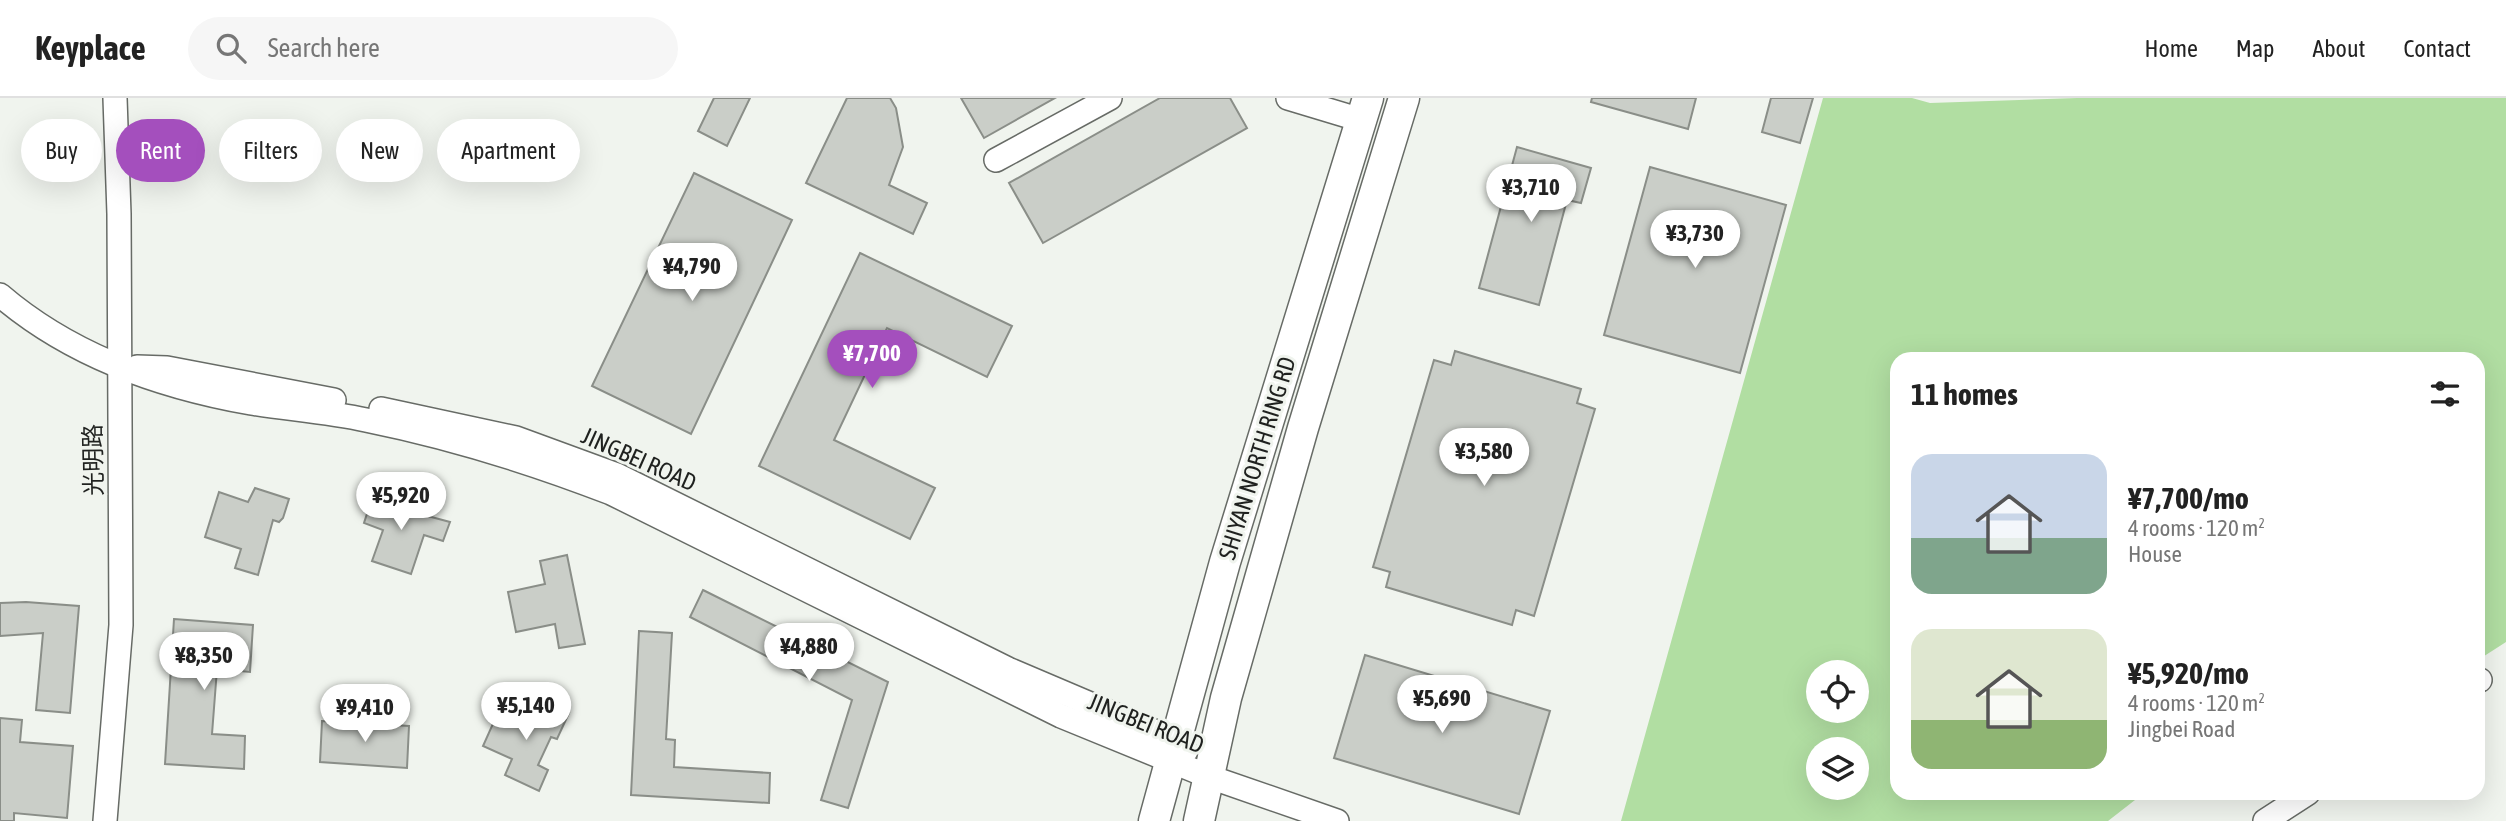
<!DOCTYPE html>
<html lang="en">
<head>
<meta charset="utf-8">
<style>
  :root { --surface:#fff; --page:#f6f6f6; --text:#222; --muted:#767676; --line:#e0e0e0; --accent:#a44fbd }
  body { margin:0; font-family:"Asap Condensed","Noto Sans SC",sans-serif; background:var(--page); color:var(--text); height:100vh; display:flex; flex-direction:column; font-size:26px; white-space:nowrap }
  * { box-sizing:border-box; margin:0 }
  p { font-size:23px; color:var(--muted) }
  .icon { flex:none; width:38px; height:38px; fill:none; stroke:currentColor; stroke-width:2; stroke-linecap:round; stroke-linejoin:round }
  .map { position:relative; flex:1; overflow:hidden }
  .sheet { position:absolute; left:1890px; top:254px; width:595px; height:448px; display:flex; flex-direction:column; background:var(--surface); border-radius:21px; box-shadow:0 7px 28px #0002 }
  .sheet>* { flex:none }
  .hud { position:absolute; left:21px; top:21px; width:665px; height:63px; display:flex; gap:14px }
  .controls { position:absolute; left:1806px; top:562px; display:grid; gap:14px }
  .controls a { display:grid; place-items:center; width:63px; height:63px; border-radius:50%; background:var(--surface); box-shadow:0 7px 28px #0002; font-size:35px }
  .price { position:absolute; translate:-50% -60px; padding:0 16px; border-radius:24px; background:#fff; color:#222; font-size:23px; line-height:46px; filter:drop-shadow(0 2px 4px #0008) }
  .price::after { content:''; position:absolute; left:50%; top:42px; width:21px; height:16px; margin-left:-10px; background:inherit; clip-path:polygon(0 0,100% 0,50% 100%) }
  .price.current { background:var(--accent); color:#fff }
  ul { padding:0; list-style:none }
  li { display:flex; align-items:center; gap:21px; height:175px; padding:0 21px }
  li span { display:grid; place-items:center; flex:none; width:196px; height:140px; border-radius:21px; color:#555 }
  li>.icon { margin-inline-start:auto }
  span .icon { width:84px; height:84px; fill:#fffc; stroke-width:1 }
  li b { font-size:30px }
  h2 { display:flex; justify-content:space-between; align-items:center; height:84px; padding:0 21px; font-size:30px }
  .pill { padding:0 24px; border-radius:32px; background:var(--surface); box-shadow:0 7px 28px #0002; font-size:24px; line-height:63px }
  .pill.current { background:var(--accent); color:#fff }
  header { display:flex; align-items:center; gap:42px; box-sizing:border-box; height:98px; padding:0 35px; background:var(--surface); border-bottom:2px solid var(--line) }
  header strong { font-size:33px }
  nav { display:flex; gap:38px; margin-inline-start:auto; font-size:24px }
  .search { width:490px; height:63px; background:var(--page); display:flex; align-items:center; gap:18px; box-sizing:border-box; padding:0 24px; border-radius:38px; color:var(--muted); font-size:26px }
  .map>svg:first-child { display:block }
</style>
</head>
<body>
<header>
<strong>Keyplace</strong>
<div class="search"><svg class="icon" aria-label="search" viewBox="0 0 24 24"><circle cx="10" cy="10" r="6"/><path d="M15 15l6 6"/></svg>Search here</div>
<nav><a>Home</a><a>Map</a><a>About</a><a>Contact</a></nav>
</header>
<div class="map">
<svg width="2506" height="723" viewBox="0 0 2506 723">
  <rect width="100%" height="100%" fill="#f0f4ee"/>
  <!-- green -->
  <path fill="#b1dea2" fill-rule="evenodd" d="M 1823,0 L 1912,0 L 1930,5 L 2077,0 L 2506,0 L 2506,544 L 2478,562 L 2478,261 L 1897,261 L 1897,695 L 2144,695 L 2108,723 L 1621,723 ZM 1818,574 L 1857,574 L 1857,612 L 1818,612 ZM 1818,651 L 1857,651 L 1857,690 L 1818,690 Z"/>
  <!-- building -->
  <g fill="#cacec8" stroke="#8a8e88" stroke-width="2">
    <path d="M 714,0 L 750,0 L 727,48 L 698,33 Z"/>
    <path d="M 847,0 L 890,0 L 896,10 L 903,49 L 889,87 L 927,105 L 913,136 L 806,85 Z"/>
    <path d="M 961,0 L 1055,0 L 984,40 Z"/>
    <path d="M 1160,0 L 1230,0 L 1247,30 L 1043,145 L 1009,85 Z"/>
    <path d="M 1592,0 L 1696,0 L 1688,31 L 1591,4 Z"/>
    <path d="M 1771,0 L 1813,0 L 1800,45 L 1762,34 Z"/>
    <path d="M 1517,49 L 1591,70 L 1581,105 L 1567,102 L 1539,207 L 1479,190 Z"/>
    <path d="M 1650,69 L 1786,107 L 1740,275 L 1604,237 Z"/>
    <path d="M 694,75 L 792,122 L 691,336 L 592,288 Z"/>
    <path d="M 860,155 L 1012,228 L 987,279 L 887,230 L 834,342 L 935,390 L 910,441 L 759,368 Z"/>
    <path d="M 1455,253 L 1581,291 L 1577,305 L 1595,311 L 1534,518 L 1516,512 L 1512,527 L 1386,489 L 1390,474 L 1373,469 L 1434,262 L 1451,267 Z"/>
    <path d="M 255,390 L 289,401 L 283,420 L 279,424 L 273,422 L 258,477 L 235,470 L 241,451 L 205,439 L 219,394 L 248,404 Z"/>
    <path d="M 375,391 L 397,399 L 394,409 L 450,424 L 443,443 L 424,437 L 411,476 L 372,463 L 383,432 L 364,425 Z"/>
    <path d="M 567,457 L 585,546 L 559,550 L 555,526 L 516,534 L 508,494 L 545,486 L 540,463 Z"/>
    <path d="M 703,492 L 888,584 L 848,710 L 821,702 L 852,602 L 690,519 Z"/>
    <path d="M 26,504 L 79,508 L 70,615 L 36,612 L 43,535 L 0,538 L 0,505 Z"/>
    <path d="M 174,521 L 253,527 L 250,574 L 217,571 L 212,636 L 245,638 L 244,671 L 165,666 Z"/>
    <path d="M 639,533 L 672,535 L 666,641 L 675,642 L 674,669 L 770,675 L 769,705 L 631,697 Z"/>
    <path d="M 1365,557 L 1550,613 L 1519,716 L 1334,660 Z"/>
    <path d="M 544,604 L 569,615 L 557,641 L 551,639 L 538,667 L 548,672 L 539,693 L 505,677 L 512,661 L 483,648 L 500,610 L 534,626 Z"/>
    <path d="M 0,620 L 22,622 L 20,644 L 73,648 L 67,720 L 14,715 L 14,723 L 0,723 Z"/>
    <path d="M 322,623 L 409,628 L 407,670 L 320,664 Z"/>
  </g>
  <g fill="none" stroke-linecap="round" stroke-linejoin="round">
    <!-- minor casing -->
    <g stroke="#676b66" stroke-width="26">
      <g id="minor">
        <path d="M 1288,0 L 1361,22"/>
        <path d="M 996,62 L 1110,0"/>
        <path d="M 0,197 C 71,258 160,289 251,305 C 289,311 328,314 366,322 C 450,339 531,364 611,395 L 1061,618 L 1210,679 L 1337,723"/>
        <path d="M 137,269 L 167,270 L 334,302"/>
        <path d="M 381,311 L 516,340 L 617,377 L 1008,571 L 1175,642 L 1186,653"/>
        <path d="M 2478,583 L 2480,582"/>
        <path d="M 105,723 L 121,527 L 119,116 L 115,0"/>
        <path d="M 2265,723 L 2308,695"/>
      </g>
    </g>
    <!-- major casing -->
    <g stroke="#676b66" stroke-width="33">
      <g id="major">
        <path d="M 1154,723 L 1225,464 L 1368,0"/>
        <path d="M 1199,723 L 1226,600 L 1303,330 L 1404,0"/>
      </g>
    </g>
    <!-- minor -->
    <use href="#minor" stroke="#fff" stroke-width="23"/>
    <!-- major -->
    <use href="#major" stroke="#fff" stroke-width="30"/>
  </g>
  <g text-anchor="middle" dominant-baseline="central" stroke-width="6" stroke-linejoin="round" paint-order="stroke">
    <!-- street labels -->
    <g font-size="24" fill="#1f211f" stroke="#f0f4ee">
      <text transform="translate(1257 360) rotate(-73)">SHIYAN NORTH RING RD</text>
      <text transform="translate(639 361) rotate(24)">JINGBEI ROAD</text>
      <text transform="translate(93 362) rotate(-91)">光明路</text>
      <text transform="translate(1146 625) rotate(22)">JINGBEI ROAD</text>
    </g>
  </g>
</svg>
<div class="controls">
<a><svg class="icon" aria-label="locate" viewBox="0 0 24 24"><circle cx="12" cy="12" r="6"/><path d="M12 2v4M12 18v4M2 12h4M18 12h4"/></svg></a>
<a><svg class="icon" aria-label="layers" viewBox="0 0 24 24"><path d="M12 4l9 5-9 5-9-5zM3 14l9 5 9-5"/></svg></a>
</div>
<b class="price" style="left:1531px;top:126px">¥3,710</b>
<b class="price" style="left:1695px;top:172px">¥3,730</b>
<b class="price" style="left:692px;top:205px">¥4,790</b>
<b class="price current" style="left:872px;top:292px">¥7,700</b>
<b class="price" style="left:1484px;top:390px">¥3,580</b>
<b class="price" style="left:401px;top:434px">¥5,920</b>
<b class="price" style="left:809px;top:585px">¥4,880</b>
<b class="price" style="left:204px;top:594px">¥8,350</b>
<b class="price" style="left:1442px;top:637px">¥5,690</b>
<b class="price" style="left:526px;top:644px">¥5,140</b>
<b class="price" style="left:365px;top:646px">¥9,410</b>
<div class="hud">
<a class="pill">Buy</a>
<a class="pill current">Rent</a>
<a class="pill">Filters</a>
<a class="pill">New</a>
<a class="pill">Apartment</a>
</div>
<section class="sheet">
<h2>11 homes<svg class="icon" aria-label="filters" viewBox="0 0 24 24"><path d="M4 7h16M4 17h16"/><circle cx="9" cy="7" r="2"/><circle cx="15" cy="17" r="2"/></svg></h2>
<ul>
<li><span style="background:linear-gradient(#c9d6e8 60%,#7fa58c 0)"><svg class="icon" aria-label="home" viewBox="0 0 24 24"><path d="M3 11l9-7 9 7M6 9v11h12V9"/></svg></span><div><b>¥7,700/mo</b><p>4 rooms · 120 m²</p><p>House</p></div></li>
<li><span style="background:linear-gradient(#dfe7d0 65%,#8fb573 0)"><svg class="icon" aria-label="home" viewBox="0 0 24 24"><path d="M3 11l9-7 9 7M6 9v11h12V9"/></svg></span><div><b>¥5,920/mo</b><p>4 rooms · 120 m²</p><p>Jingbei Road</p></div></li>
</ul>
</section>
</div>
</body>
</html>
